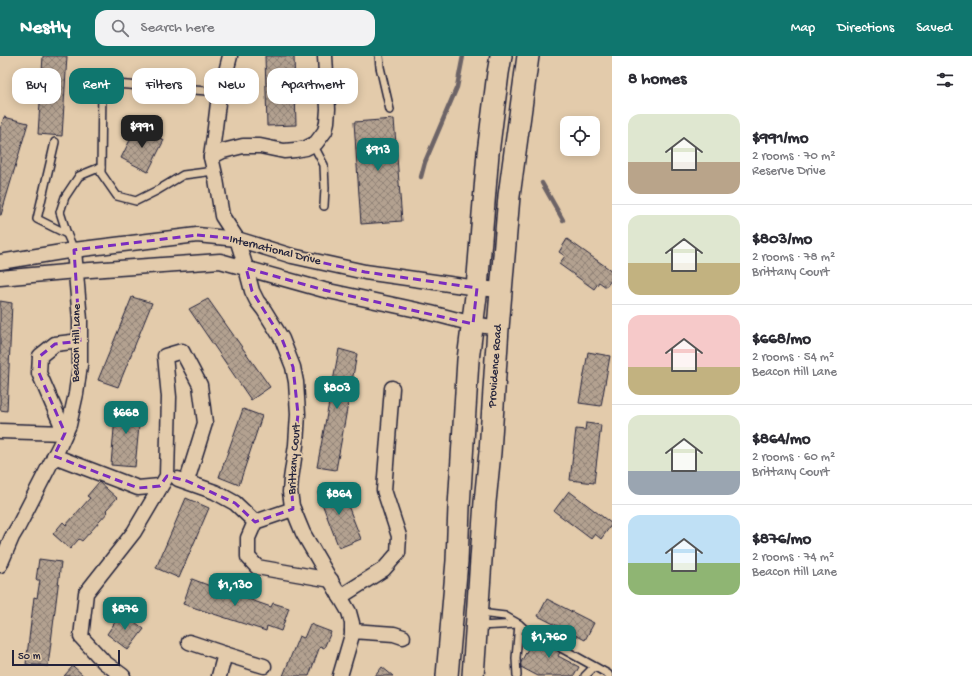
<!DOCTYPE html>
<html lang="en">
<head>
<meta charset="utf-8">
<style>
  :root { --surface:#fff; --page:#f2f2f3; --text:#2b2b33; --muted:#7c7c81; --line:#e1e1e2; --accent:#0f766e }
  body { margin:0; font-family:"Gochi Hand",sans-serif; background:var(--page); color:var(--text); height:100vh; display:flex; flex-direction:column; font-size:15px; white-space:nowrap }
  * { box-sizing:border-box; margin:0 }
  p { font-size:13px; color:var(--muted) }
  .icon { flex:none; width:22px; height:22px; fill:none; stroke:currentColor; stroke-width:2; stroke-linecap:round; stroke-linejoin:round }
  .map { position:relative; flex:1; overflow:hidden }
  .details { display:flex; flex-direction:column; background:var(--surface); width:360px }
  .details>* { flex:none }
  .banner { position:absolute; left:12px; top:12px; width:380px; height:36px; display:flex; gap:8px }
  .controls { position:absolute; left:560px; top:60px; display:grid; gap:8px }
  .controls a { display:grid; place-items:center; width:40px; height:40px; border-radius:8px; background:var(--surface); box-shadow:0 2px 10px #0003; font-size:20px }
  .scale { position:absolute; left:12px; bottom:10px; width:108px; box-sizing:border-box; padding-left:4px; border:2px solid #22223b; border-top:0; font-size:11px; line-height:14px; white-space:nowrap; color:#22223b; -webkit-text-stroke:3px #e3cbab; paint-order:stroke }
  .price { position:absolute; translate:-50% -34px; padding:0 9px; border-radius:8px; background:var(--accent); color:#fff; font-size:13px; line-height:26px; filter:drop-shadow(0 1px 2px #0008) }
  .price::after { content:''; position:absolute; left:50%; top:24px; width:12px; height:9px; margin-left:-6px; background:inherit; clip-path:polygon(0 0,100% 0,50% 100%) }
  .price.current { background:#222; color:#fff }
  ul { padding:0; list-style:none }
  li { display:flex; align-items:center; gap:12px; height:100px; padding:0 16px }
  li+li { border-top:1px solid var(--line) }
  li span { display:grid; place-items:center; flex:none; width:112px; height:80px; border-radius:12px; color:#555 }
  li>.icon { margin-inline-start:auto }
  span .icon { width:48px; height:48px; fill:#fffc; stroke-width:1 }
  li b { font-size:17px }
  h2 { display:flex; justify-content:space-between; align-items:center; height:48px; padding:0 16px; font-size:17px }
  .tag { padding:0 14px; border-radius:12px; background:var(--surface); box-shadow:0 2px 10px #0003; font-size:14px; line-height:36px }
  .tag.current { background:var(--accent); color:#fff }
  header { display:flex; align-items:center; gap:24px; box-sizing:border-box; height:56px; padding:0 20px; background:var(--accent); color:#fff }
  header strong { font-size:19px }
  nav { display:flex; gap:22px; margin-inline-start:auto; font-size:14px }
  .search { width:280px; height:36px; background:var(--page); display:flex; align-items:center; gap:10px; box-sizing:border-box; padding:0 14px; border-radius:12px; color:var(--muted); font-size:15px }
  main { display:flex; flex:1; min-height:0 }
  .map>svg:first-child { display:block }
</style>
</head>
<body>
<header>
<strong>Nestly</strong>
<div class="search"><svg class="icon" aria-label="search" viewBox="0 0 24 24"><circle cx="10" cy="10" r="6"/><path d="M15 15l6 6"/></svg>Search here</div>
<nav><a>Map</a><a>Directions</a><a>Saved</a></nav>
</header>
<main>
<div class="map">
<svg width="612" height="620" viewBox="0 0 612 620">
  <defs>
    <pattern id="building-cross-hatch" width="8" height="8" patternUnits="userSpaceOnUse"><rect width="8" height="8" fill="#b3a190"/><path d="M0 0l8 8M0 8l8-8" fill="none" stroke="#918377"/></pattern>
  </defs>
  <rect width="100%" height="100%" fill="#e3cbab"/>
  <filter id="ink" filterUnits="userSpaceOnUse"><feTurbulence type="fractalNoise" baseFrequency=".025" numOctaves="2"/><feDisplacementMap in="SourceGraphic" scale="8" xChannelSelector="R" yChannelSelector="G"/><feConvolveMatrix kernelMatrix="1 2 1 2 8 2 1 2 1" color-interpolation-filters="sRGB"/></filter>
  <g filter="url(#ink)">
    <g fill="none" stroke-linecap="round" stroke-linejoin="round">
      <!-- stream -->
      <g stroke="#6c6366" stroke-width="4.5">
        <path d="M 421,121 L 425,106 L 457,31 L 463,0"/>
        <path d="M 542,127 L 563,164"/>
      </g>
    </g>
    <!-- building -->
    <g fill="url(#building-cross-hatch)" stroke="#22223b">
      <path d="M 43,0 L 67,0 L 62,80 L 38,78 Z"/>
      <path d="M 265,0 L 294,0 L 296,69 L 267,70 Z"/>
      <path d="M 4,61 L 28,67 L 1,159 L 0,159 L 0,73 Z"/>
      <path d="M 394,63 L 402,165 L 361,168 L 354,66 Z"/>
      <path d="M 137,70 L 164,84 L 148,116 L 121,102 Z"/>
      <path d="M 567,183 L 612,215 L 612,223 L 606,231 L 599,226 L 594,233 L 559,208 L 565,200 L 559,196 Z"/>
      <path d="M 132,241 L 152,247 L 118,331 L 98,324 Z"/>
      <path d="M 208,243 L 270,331 L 251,344 L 189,253 Z"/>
      <path d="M 0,245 L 12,247 L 7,355 L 0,354 Z"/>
      <path d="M 339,293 L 357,298 L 336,414 L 317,411 Z"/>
      <path d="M 588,296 L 610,300 L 601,350 L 579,347 Z"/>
      <path d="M 116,348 L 141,350 L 135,411 L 111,409 Z"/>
      <path d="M 243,353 L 262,360 L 239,429 L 219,421 Z"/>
      <path d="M 586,367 L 601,369 L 594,427 L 570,424 L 576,373 L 585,374 Z"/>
      <path d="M 99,426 L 117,442 L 106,454 L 108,456 L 82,485 L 79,483 L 70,493 L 53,478 L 63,466 L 66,469 L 90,442 L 87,440 Z"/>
      <path d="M 340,429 L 361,483 L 339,492 L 318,437 Z"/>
      <path d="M 569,435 L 612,468 L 601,483 L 595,478 L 591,483 L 554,455 Z"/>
      <path d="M 186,442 L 209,452 L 179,522 L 156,512 Z"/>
      <path d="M 39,503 L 61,506 L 48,610 L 26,608 L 34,541 L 37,542 L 40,524 L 36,524 Z"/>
      <path d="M 192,523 L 218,533 L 216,536 L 226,539 L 228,536 L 271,551 L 273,547 L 289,552 L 281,575 L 267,570 L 266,575 L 183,548 Z"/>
      <path d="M 547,543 L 594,567 L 585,584 L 538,560 Z"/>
      <path d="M 122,556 L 144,573 L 128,594 L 107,578 Z"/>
      <path d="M 310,568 L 331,576 L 324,592 L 320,590 L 309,620 L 283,620 L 299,580 L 304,582 Z"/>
      <path d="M 561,572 L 570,576 L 558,600 L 579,611 L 574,620 L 538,620 L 519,610 L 531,587 L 549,596 Z"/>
      <path d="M 73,610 L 84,620 L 64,620 Z"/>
      <path d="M 382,611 L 393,620 L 375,620 Z"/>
    </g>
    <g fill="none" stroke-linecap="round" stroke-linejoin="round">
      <!-- lane casing -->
      <g stroke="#22223b" stroke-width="10">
        <g id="lane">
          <path d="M 379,0 L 380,11 L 390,54"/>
          <path d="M 55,86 L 37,163 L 67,178"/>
          <path d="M 313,88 L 324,109 L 325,132 L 324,150"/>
          <path d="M 214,115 L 183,119 L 158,134 L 136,145 L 117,140 L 101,117 L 102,27 L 220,36"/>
          <path d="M 74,194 L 67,178 L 60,156 L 65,141 L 79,120 L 101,111"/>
          <path d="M 478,570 L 519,568 L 505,560 L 480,557"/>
          <path d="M 561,592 L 608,618 L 609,620"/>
          <path d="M 517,620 L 516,602 L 519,568 L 528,576 L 553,588"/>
          <path d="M 585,620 L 594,611"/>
        </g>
      </g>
      <!-- street casing -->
      <g stroke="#22223b" stroke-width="17">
        <g id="street">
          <path d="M 230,0 L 218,47 L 214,80 L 211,101 L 216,123 L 222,160 L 237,183 L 246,212 L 252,235 L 257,245 L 264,254 L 282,283 L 293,311 L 296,326 L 298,358 L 296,389 L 291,423 L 290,436 L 292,450 L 298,465 L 303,477 L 349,556 L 352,567 L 352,579 L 340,620"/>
          <path d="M 211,101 L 223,95 L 243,90 L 260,90 L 284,95 L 295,94 L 306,92 L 316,87 L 325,75 L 327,66 L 328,53 L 325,0"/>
          <path d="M 0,206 L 74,194 L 197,179 L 237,183 L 292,200 L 365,216 L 477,232 L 501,234"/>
          <path d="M 0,222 L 76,215 L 220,205 L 324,234 L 431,257 L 473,268 L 498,272"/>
          <path d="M 0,375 L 65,377 L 39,317 L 40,300 L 55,288 L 80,285"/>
          <path d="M 54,400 L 138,432 L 160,430"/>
          <path d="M 178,423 L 215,436 L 235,447 L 255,466"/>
          <path d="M 293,453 L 255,466 L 248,482 L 248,501 L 257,511 L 331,524"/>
          <path d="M 0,509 L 12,481 L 18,471 L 60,389 L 69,369 L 76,338 L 80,309 L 80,264 L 74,194"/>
          <path d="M 340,541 L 384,513 L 398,497 L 399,480 L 384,434 L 392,332"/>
          <path d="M 352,575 L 394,578 L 403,581"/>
          <path d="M 189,586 L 225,598 L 219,620"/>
          <path d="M 225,598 L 264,610"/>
          <path d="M 123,620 L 104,606 L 81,581 L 86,537 L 134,476 L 167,420 L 169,341 L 165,300 L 182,295 L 200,329 L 205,367 L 187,425"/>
        </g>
      </g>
      <!-- primary casing -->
      <g stroke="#22223b" stroke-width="24">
        <g id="primary">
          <path d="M 447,620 L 457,505 L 459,451 L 468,304 L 477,232 L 488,97 L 498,17 L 501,0"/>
          <path d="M 473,620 L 485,446 L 490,396 L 498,272 L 509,140 L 528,0"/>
        </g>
      </g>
      <!-- lane -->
      <use href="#lane" stroke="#e3cbab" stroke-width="7"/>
      <!-- street -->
      <use href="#street" stroke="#e3cbab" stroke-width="14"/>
      <!-- primary -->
      <use href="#primary" stroke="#e3cbab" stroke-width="21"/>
    </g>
  </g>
  <!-- marked area -->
  <path fill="none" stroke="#7b2cbf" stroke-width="3" stroke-dasharray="8 5" stroke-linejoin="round" d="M 197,179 L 237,183 L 292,200 L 365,216 L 477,232 L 473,268 L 324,234 L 246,212 L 252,235 L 282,283 L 293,311 L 298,358 L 291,423 L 293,453 L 255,466 L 235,447 L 187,425 L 167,420 L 160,430 L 138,432 L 54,400 L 65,377 L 39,317 L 40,300 L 55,288 L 80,285 L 74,194 Z"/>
  <g text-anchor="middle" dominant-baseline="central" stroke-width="3.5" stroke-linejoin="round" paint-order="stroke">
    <!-- street labels -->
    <g font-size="12" fill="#22223b" stroke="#e3cbab">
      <text transform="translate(275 195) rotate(14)">International Drive</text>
      <text transform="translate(77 287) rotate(-89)">Beacon Hill Lane</text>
      <text transform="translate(496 310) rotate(-86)">Providence Road</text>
      <text transform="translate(295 403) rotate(-86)">Brittany Court</text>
    </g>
  </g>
</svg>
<div class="controls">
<a><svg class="icon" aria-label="locate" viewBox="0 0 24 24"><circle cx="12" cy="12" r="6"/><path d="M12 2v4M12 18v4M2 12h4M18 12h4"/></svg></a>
</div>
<div class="scale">50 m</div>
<b class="price current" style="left:142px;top:93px">$991</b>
<b class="price" style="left:378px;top:116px">$913</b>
<b class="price" style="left:337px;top:354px">$803</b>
<b class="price" style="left:126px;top:379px">$668</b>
<b class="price" style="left:339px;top:460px">$864</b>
<b class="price" style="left:235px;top:551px">$1,130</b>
<b class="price" style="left:125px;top:575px">$876</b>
<b class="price" style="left:549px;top:603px">$1,760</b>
<div class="banner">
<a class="tag">Buy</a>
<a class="tag current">Rent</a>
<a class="tag">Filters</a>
<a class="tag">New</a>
<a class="tag">Apartment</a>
</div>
</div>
<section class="details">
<h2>8 homes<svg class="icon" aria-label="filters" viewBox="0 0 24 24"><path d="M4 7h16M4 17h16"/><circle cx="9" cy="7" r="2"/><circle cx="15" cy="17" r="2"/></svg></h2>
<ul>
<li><span style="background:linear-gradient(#dfe7d0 60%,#b9a48a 0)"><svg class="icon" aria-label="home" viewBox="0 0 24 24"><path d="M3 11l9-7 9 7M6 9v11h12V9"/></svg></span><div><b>$991/mo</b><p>2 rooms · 70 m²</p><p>Reserve Drive</p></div></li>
<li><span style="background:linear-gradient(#dfe7d0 60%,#c2b280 0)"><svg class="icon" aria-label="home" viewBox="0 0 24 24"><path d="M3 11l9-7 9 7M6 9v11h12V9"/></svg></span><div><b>$803/mo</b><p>2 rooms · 78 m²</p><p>Brittany Court</p></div></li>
<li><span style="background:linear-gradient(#f6c9c9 65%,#c2b280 0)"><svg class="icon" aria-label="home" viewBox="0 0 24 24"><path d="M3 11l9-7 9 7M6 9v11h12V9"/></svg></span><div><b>$668/mo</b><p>2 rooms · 54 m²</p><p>Beacon Hill Lane</p></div></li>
<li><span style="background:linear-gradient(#dfe7d0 70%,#9aa5b1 0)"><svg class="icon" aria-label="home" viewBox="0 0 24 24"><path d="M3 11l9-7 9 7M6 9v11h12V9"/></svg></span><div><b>$864/mo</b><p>2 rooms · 60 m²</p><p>Brittany Court</p></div></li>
<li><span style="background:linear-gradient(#bfe0f5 60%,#8fb573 0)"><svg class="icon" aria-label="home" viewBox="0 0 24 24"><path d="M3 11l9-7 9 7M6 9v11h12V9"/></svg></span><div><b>$876/mo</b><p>2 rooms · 74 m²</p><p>Beacon Hill Lane</p></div></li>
</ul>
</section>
</main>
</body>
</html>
